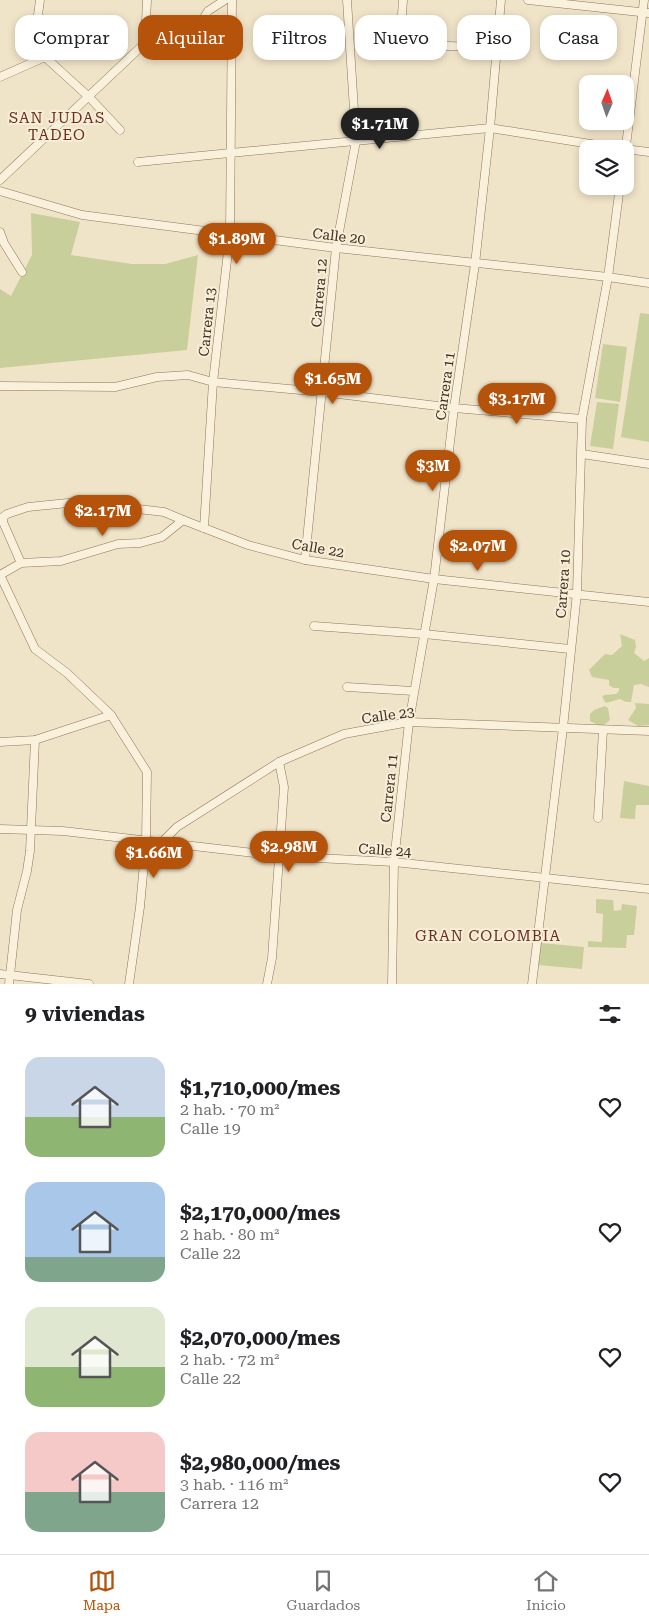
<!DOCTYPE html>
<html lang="es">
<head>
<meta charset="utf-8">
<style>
  :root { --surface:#fff; --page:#f6f6f6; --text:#202124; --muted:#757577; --line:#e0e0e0; --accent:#b45309 }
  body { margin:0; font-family:"Roboto Serif",serif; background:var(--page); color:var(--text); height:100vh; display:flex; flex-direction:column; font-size:19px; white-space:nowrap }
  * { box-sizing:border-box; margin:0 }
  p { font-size:16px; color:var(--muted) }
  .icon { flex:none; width:28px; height:28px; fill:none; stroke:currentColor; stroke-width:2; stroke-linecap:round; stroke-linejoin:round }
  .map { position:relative; height:984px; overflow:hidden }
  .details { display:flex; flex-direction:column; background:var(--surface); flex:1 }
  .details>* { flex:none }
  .guide { position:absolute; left:15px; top:15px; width:620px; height:45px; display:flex; gap:10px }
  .needle { width:32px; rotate:2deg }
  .controls { position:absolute; left:579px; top:75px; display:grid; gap:10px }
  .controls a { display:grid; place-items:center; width:55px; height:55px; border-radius:10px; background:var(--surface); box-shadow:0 2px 8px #0003; font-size:25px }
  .price { position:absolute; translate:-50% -42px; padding:0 11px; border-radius:18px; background:var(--accent); color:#fff; font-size:16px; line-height:32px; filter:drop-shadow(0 1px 2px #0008) }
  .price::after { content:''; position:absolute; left:50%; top:30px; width:15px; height:11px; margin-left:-8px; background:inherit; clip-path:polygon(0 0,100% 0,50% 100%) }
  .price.selected { background:#222; color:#fff }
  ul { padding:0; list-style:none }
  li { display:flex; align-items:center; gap:15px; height:125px; padding:0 25px }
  li span { display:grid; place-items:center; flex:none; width:140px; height:100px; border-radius:15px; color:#555 }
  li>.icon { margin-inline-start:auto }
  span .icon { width:60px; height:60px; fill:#fffc; stroke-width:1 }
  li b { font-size:21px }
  h2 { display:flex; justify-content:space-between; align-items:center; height:60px; padding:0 25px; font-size:21px }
  .tag { padding:0 18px; border-radius:15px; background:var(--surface); box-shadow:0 2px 8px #0003; font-size:18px; line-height:45px }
  .tag.selected { background:var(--accent); color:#fff }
  .tab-bar { display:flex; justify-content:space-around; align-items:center; height:70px; border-top:1px solid var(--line); background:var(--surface); font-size:14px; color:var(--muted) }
  .tab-bar a { display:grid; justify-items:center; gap:2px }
  .tab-bar .selected { color:var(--accent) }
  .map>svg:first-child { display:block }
</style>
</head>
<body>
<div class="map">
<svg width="649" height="984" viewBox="0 0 649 984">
  <rect width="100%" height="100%" fill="#f0e4c8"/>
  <!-- green -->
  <g fill="#c9cf9b">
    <path d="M 31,213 L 80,222 L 71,255 L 132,264 L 165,264 L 198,255 L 187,350 L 0,368 L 0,289 L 11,296 L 32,255 Z"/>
    <path d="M 640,313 L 649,314 L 649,442 L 621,437 Z"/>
    <path d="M 603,344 L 627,347 L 620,402 L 595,398 Z"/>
    <path d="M 597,402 L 619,404 L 613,449 L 590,446 Z"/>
    <path d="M 620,634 L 635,640 L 636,647 L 634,653 L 644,661 L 649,658 L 649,687 L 641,684 L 634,685 L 631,702 L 626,702 L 620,699 L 606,703 L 602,697 L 604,695 L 616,694 L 619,691 L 619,688 L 613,688 L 609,685 L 609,680 L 592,677 L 589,670 L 605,654 L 612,655 L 622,646 Z"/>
    <path d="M 635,703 L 649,704 L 649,725 L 638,726 L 628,720 L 636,708 Z"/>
    <path d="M 605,706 L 608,708 L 610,720 L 602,727 L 590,721 L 590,714 L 594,710 Z"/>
    <path d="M 624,781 L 649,786 L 649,805 L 636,805 L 635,819 L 620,818 Z"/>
    <path d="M 596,899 L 613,900 L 614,911 L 621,910 L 622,904 L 637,906 L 634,935 L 627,935 L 626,948 L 588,947 L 588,941 L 602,942 L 603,914 L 596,913 Z"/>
    <path d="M 541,943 L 584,947 L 582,969 L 538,965 Z"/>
  </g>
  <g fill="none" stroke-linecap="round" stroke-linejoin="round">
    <!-- minor casing -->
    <g stroke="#8d765c" stroke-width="9">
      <g id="minor">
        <path d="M 403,0 L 400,44 L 497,48"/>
        <path d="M 528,0 L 649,13"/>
        <path d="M 38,15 L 40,0"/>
        <path d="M 195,32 L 208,11 L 225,0"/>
        <path d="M 0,77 L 45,57 L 89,97 L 120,130"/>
        <path d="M 625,149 L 649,152"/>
        <path d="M 625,154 L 644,0"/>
        <path d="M 138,162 L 490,128 L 622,149"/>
        <path d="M 0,180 L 145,43 L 147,0"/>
        <path d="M 0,191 L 82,215 L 336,248 L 608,277 L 649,283"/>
        <path d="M 0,232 L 4,243 L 22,272"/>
        <path d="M 0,386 L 115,387 L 157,377 L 188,375 L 213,382 L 322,392 L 454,408 L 582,419"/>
        <path d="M 582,454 L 649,464"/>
        <path d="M 204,528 L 213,382 L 230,234 L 232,0"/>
        <path d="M 305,560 L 336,248 L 356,141 L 347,0"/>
        <path d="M 21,563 L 3,522 L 3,517 L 7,514 L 28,507 L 78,502 L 164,512 L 183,520"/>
        <path d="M 0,575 L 21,563 L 61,561 L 118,544 L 140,543 L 162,537 L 183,520 L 248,545 L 305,560 L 434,579 L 649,602"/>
        <path d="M 0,575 L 35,649 L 67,673 L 111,715 L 147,772 L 146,841 L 140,907 L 129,984"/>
        <path d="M 314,626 L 424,634 L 570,649"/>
        <path d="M 347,687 L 413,691"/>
        <path d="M 0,742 L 35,740 L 111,715"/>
        <path d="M 598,818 L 603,730"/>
        <path d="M 0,829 L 63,831 L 279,856 L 394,862 L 649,889"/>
        <path d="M 161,843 L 177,827 L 279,762 L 344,734 L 409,722 L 649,731"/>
        <path d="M 0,974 L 89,984"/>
        <path d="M 9,984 L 17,910 L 27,871 L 30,851 L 35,740"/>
        <path d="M 267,984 L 272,958 L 284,787 L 279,762"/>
        <path d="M 392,984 L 394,862 L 409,722 L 434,579 L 454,408 L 475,264 L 490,128 L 501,0"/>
        <path d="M 532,984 L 563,728 L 577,593 L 582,419 L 608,277 L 620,186"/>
      </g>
    </g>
    <!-- minor -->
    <use href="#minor" stroke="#faf1dc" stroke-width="8"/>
  </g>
  <g text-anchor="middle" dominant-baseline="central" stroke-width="4" stroke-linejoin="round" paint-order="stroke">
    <!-- street labels -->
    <g font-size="14" fill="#3d2e20" stroke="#f7eed8">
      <text transform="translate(339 236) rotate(7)">Calle 20</text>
      <text transform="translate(319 293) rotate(-85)">Carrera 12</text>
      <text transform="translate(207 322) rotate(-84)">Carrera 13</text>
      <text transform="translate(445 386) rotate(-82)">Carrera 11</text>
      <text transform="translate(318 548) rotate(10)">Calle 22</text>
      <text transform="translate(563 584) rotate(-86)">Carrera 10</text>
      <text transform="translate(388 715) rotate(-8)">Calle 23</text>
      <text transform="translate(389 788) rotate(-84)">Carrera 11</text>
      <text transform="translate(385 850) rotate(4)">Calle 24</text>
    </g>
    <!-- neighbourhood labels -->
    <g font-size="15" letter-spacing="1" fill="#6b2e1e" stroke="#f7eed8">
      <text x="57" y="118">SAN JUDAS<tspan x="57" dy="17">TADEO</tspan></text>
      <text x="488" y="936">GRAN COLOMBIA</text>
    </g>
  </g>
</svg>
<div class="controls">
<a><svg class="needle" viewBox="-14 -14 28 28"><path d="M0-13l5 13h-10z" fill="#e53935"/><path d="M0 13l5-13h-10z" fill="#757577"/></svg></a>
<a><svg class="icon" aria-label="layers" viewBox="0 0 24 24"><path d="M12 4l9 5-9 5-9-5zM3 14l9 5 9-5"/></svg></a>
</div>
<b class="price selected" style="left:380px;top:150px">$1.71M</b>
<b class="price" style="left:237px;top:265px">$1.89M</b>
<b class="price" style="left:333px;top:405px">$1.65M</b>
<b class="price" style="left:517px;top:425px">$3.17M</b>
<b class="price" style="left:433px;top:492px">$3M</b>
<b class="price" style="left:103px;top:537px">$2.17M</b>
<b class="price" style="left:478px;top:572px">$2.07M</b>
<b class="price" style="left:289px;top:873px">$2.98M</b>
<b class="price" style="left:154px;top:879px">$1.66M</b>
<div class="guide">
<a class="tag">Comprar</a>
<a class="tag selected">Alquilar</a>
<a class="tag">Filtros</a>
<a class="tag">Nuevo</a>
<a class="tag">Piso</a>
<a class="tag">Casa</a>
</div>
</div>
<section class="details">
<h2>9 viviendas<svg class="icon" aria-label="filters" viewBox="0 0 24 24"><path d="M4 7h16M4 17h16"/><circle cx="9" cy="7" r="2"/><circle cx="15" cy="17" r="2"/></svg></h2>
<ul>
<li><span style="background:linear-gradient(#c9d6e8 60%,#8fb573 0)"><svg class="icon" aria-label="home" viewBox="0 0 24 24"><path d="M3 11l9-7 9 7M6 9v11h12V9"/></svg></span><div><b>$1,710,000/mes</b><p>2 hab. · 70 m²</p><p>Calle 19</p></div><svg class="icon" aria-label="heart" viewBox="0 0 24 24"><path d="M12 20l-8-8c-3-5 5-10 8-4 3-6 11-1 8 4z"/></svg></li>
<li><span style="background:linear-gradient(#a9c7e8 75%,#7fa58c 0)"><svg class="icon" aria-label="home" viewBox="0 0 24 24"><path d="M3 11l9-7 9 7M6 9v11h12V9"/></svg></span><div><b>$2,170,000/mes</b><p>2 hab. · 80 m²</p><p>Calle 22</p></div><svg class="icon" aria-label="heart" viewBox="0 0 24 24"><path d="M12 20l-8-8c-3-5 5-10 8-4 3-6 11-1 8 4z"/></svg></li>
<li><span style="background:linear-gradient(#dfe7d0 60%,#8fb573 0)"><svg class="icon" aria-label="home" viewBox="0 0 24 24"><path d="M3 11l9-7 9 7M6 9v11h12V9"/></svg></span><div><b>$2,070,000/mes</b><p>2 hab. · 72 m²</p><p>Calle 22</p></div><svg class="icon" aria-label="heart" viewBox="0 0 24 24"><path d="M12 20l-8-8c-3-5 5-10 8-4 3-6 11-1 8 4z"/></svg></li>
<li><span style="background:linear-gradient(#f6c9c9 60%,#7fa58c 0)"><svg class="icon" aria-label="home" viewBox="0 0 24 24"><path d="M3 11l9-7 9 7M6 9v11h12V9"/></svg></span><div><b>$2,980,000/mes</b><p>3 hab. · 116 m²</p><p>Carrera 12</p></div><svg class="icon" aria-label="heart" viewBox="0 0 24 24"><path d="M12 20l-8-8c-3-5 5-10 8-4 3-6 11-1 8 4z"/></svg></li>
</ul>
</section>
<nav class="tab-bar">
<a class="selected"><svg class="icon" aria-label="map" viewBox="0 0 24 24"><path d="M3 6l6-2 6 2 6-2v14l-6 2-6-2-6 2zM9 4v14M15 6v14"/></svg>Mapa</a>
<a><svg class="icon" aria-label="saved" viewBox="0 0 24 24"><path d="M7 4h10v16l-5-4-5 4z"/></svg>Guardados</a>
<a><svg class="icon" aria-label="home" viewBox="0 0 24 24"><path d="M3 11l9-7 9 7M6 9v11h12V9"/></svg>Inicio</a>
</nav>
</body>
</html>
